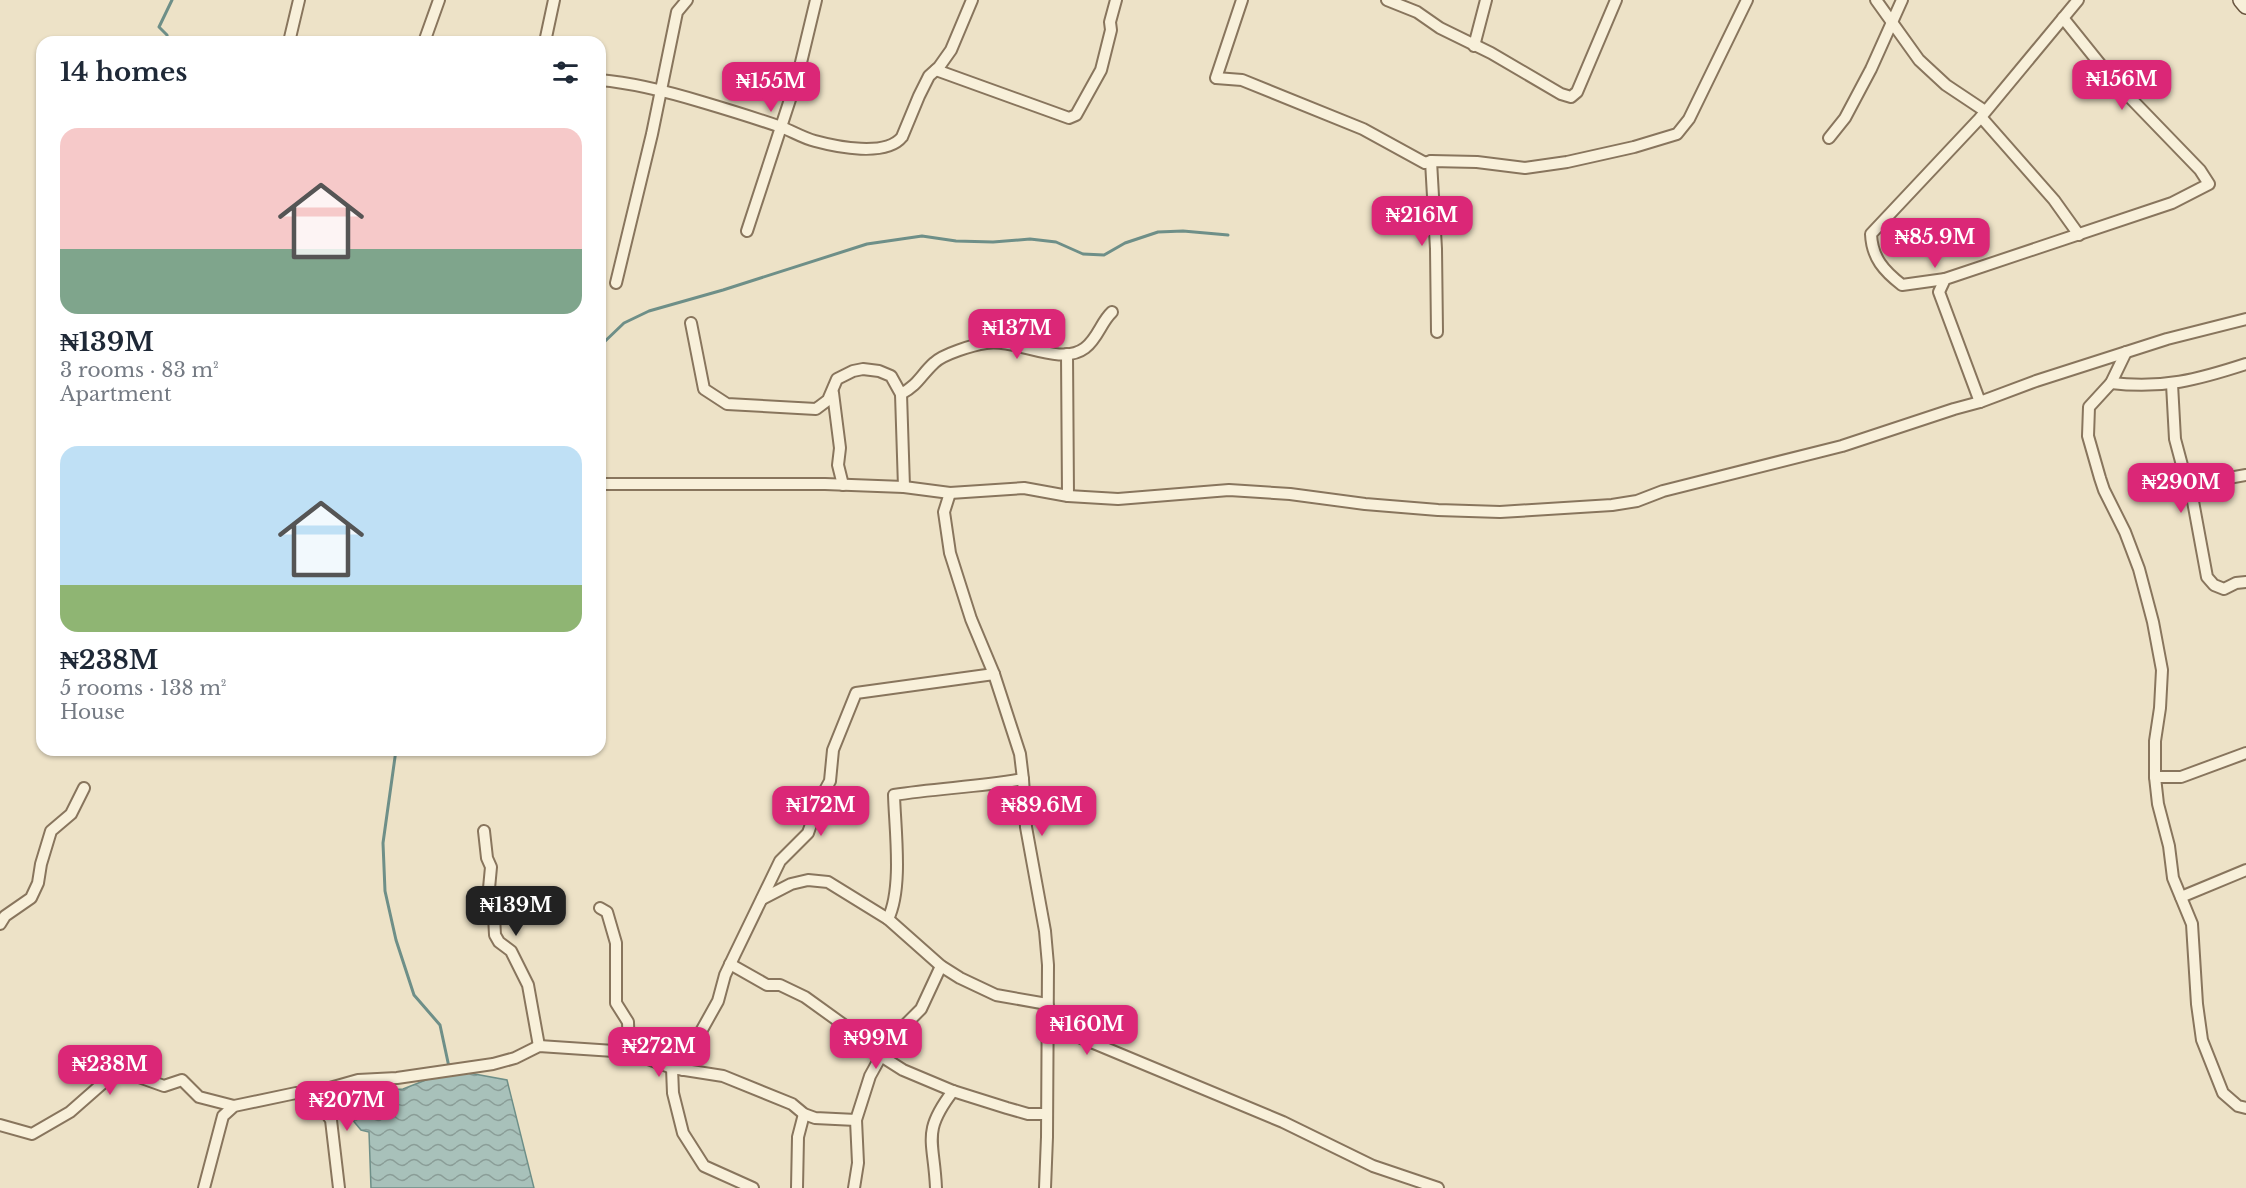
<!DOCTYPE html>
<html lang="en">
<head>
<meta charset="utf-8">
<style>
  :root { --surface:#fff; --page:#f2f2f3; --text:#1f2937; --muted:#747a83; --accent:#db2777 }
  body { margin:0; font-family:"Libre Baskerville",serif; background:var(--page); color:var(--text); height:100vh; display:flex; flex-direction:column; font-size:22px; white-space:nowrap }
  * { box-sizing:border-box; margin:0 }
  p { font-size:20px; color:var(--muted) }
  .icon { flex:none; width:33px; height:33px; fill:none; stroke:currentColor; stroke-width:2; stroke-linecap:round; stroke-linejoin:round }
  .map { position:relative; flex:1; overflow:hidden }
  .side { position:absolute; left:36px; top:36px; width:570px; height:720px; display:flex; flex-direction:column; background:var(--surface); border-radius:18px; box-shadow:0 2px 4px #0004 }
  .side>* { flex:none }
  .price { position:absolute; translate:-50% -51px; padding:0 14px; border-radius:12px; background:var(--accent); color:#fff; font-size:20px; line-height:39px; filter:drop-shadow(0 2px 3px #0008) }
  .price::after { content:''; position:absolute; left:50%; top:36px; width:18px; height:14px; margin-left:-9px; background:inherit; clip-path:polygon(0 0,100% 0,50% 100%) }
  .price.on { background:#222; color:#fff }
  ul { padding:0; list-style:none }
  li { display:grid; align-content:center; gap:12px; height:318px; padding:0 24px }
  li span { display:grid; place-items:center; height:186px; border-radius:18px; color:#555 }
  li>.icon { margin-inline-start:auto }
  span .icon { width:108px; height:108px; fill:#fffc; stroke-width:1 }
  li b { font-size:26px }
  h2 { display:flex; justify-content:space-between; align-items:center; height:72px; padding:0 24px; font-size:26px }
  .map>svg:first-child { display:block }
</style>
</head>
<body>
<div class="map">
<svg width="2246" height="1188" viewBox="0 0 2246 1188">
  <defs>
    <pattern id="water-waves" width="16" height="10" patternUnits="userSpaceOnUse" patternTransform="scale(1.5)"><rect width="16" height="10" fill="#a8c1ba"/><path d="M0 5q4-4 8 0t8 0" fill="none" stroke="#8a9d97"/></pattern>
  </defs>
  <rect width="100%" height="100%" fill="#ede2c7"/>
  <!-- water -->
  <path fill="url(#water-waves)" stroke="#6e8f88" stroke-width="1.5" d="M 469,1073 L 507,1080 L 534,1188 L 371,1188 L 369,1132 L 361,1130 L 346,1112 L 355,1091 L 403,1089 L 431,1078 Z"/>
  <g fill="none" stroke-linecap="round" stroke-linejoin="round">
    <!-- stream -->
    <g stroke="#6e8f88" stroke-width="3">
      <path d="M 168,42 L 167,35 L 159,27 L 172,0"/>
      <path d="M 600,346 L 624,323 L 649,311 L 723,290 L 867,244 L 922,236 L 956,241 L 993,242 L 1030,239 L 1056,242 L 1083,254 L 1104,255 L 1125,243 L 1158,232 L 1183,231 L 1228,235"/>
      <path d="M 396,750 L 383,843 L 385,891 L 396,940 L 414,995 L 440,1025 L 449,1067"/>
    </g>
    <!-- street casing -->
    <g stroke="#88755d" stroke-width="14">
      <g id="street">
        <path d="M 1242,0 L 1216,78 L 1242,80 L 1363,129 L 1425,163 L 1431,161 L 1477,162 L 1525,168 L 1567,162 L 1634,147 L 1677,134 L 1689,119 L 1747,0"/>
        <path d="M 1387,0 L 1417,12 L 1440,28 L 1491,53 L 1561,94 L 1571,97 L 1577,92 L 1616,0"/>
        <path d="M 1876,0 L 1919,60 L 1946,85 L 1985,111"/>
        <path d="M 289,42 L 299,0"/>
        <path d="M 424,42 L 439,0"/>
        <path d="M 545,42 L 554,0"/>
        <path d="M 1474,46 L 1486,0"/>
        <path d="M 936,70 L 1069,118 L 1076,115 L 1101,70 L 1111,30 L 1110,22 L 1116,0"/>
        <path d="M 600,80 C 635,83 669,92 702,102 C 729,110 755,118 781,127 C 792,131 803,138 815,141 C 837,147 886,157 902,137 L 919,96 L 929,76 L 939,67 L 951,50 L 972,0"/>
        <path d="M 1981,117 L 2054,200 L 2079,235"/>
        <path d="M 1829,138 L 1845,118 L 1871,69 L 1902,0"/>
        <path d="M 1431,161 L 1436,249 L 1437,332"/>
        <path d="M 747,231 L 798,75 L 816,0"/>
        <path d="M 1945,279 L 1902,285 C 1884,271 1872,258 1871,234 L 1981,117 L 2078,0"/>
        <path d="M 616,283 L 652,134 L 677,12 L 687,0"/>
        <path d="M 691,323 L 704,389 L 727,404 L 816,409 L 828,400 L 837,379 L 853,371 L 863,369 L 879,371 L 891,376 L 901,394 L 904,487"/>
        <path d="M 2126,352 L 2111,383 L 2089,407 L 2088,436 L 2100,478 L 2104,490 L 2125,532 L 2139,569 L 2153,622 L 2162,670 L 2160,708 L 2155,741 L 2155,777 L 2158,804 L 2169,846 L 2173,878 L 2192,924 L 2197,1004 L 2202,1040 L 2223,1093 L 2238,1106 L 2246,1108"/>
        <path d="M 1067,354 L 1068,496"/>
        <path d="M 2111,383 C 2163,389 2197,380 2246,364"/>
        <path d="M 2172,384 L 2175,439 L 2183,469 L 2190,485 L 2207,577 L 2214,585 L 2224,589 L 2236,583 L 2246,582"/>
        <path d="M 833,393 L 840,448 L 838,465 L 843,485"/>
        <path d="M 901,394 C 919,384 920,376 934,363 C 943,354 973,345 986,343 C 1016,338 1060,367 1085,348 C 1098,338 1101,322 1112,312"/>
        <path d="M 1980,402 L 1939,292 L 1945,279 L 2172,203 L 2209,184 L 2200,170 L 2112,79 L 2063,18"/>
        <path d="M 600,484 L 825,484 L 904,487 L 950,493 L 1024,488 L 1068,496 L 1118,499 L 1229,490 L 1290,494 L 1365,504 L 1438,510 L 1500,512 L 1612,505 L 1637,501 L 1663,491 L 1842,446 L 1954,409 L 1980,402 L 2036,381 L 2167,339 L 2246,319"/>
        <path d="M 2190,485 L 2246,475"/>
        <path d="M 950,493 L 944,512 L 950,553 L 971,619 L 994,674 L 1020,754 L 1023,779 L 1026,827 L 1045,931 L 1048,965 L 1047,1137 L 1045,1188"/>
        <path d="M 2155,777 L 2181,777 L 2246,753"/>
        <path d="M 484,831 L 487,858 L 491,867 L 488,899 L 494,916 L 495,935 L 499,942 L 511,951 L 528,985 L 539,1046"/>
        <path d="M 2181,897 L 2246,870"/>
        <path d="M 762,899 L 791,884 L 808,880 L 828,882 L 888,919 L 941,966 L 960,978 L 996,995 L 1047,1004 L 1055,1022 L 1079,1037 L 1283,1122 L 1373,1166 L 1438,1188"/>
        <path d="M 600,908 L 607,912 L 616,943 L 616,1003 L 628,1022 L 629,1052"/>
        <path d="M 888,919 C 903,888 895,830 894,795 C 937,788 981,787 1023,779"/>
        <path d="M 0,924 L 5,916 L 31,898 L 38,883 L 41,864 L 51,831 L 71,814 L 84,788"/>
        <path d="M 730,964 L 767,985 L 780,985 L 805,997 L 855,1033 L 881,1056 L 903,1070 L 953,1091 L 1007,1108 L 1028,1114 L 1047,1114"/>
        <path d="M 672,1068 L 673,1093 L 683,1133 L 704,1166 L 753,1188"/>
        <path d="M 683,1070 L 689,1053 L 718,1001 L 725,975 L 735,954 L 780,861 L 808,833 L 819,801 L 830,781 L 833,750 L 856,693 L 994,674"/>
        <path d="M 312,1093 L 331,1120 L 339,1188"/>
        <path d="M 0,1125 L 32,1134 L 70,1112 L 103,1083 L 125,1072 L 164,1086 L 182,1080 L 199,1097 L 234,1106"/>
        <path d="M 204,1188 L 223,1116 L 234,1106 L 296,1093 L 312,1093 L 358,1080 L 397,1078 L 493,1064 L 515,1058 L 539,1046 L 629,1052 L 672,1068 L 723,1076 L 792,1104 L 804,1114 L 815,1118 L 856,1120"/>
        <path d="M 797,1188 L 798,1137 L 804,1114"/>
        <path d="M 854,1188 L 858,1163 L 856,1120 L 870,1076 L 881,1056 L 896,1045 L 907,1023 L 921,1009 L 941,966"/>
        <path d="M 936,1188 C 934,1140 921,1133 953,1091"/>
      </g>
    </g>
    <!-- secondary casing -->
    <g stroke="#6a5640" stroke-width="18">
      <path id="secondary" d="M 2241,0 L 2246,6"/>
    </g>
    <!-- street -->
    <use href="#street" stroke="#f8f0da" stroke-width="10"/>
    <!-- secondary -->
    <use href="#secondary" stroke="#f8f0da" stroke-width="15"/>
  </g>
</svg>
<b class="price" style="left:2122px;top:111px">₦156M</b>
<b class="price" style="left:771px;top:113px">₦155M</b>
<b class="price" style="left:1422px;top:247px">₦216M</b>
<b class="price" style="left:1935px;top:269px">₦85.9M</b>
<b class="price" style="left:1017px;top:360px">₦137M</b>
<b class="price" style="left:2181px;top:514px">₦290M</b>
<b class="price" style="left:821px;top:837px">₦172M</b>
<b class="price" style="left:1042px;top:837px">₦89.6M</b>
<b class="price on" style="left:516px;top:937px">₦139M</b>
<b class="price" style="left:1087px;top:1056px">₦160M</b>
<b class="price" style="left:876px;top:1070px">₦99M</b>
<b class="price" style="left:659px;top:1078px">₦272M</b>
<b class="price" style="left:110px;top:1096px">₦238M</b>
<b class="price" style="left:347px;top:1132px">₦207M</b>
<section class="side">
<h2>14 homes<svg class="icon" aria-label="filters" viewBox="0 0 24 24"><path d="M4 7h16M4 17h16"/><circle cx="9" cy="7" r="2"/><circle cx="15" cy="17" r="2"/></svg></h2>
<ul>
<li><span style="background:linear-gradient(#f6c9c9 65%,#7fa58c 0)"><svg class="icon" aria-label="home" viewBox="0 0 24 24"><path d="M3 11l9-7 9 7M6 9v11h12V9"/></svg></span><div><b>₦139M</b><p>3 rooms · 83 m²</p><p>Apartment</p></div></li>
<li><span style="background:linear-gradient(#bfe0f5 75%,#8fb573 0)"><svg class="icon" aria-label="home" viewBox="0 0 24 24"><path d="M3 11l9-7 9 7M6 9v11h12V9"/></svg></span><div><b>₦238M</b><p>5 rooms · 138 m²</p><p>House</p></div></li>
</ul>
</section>
</div>
</body>
</html>
